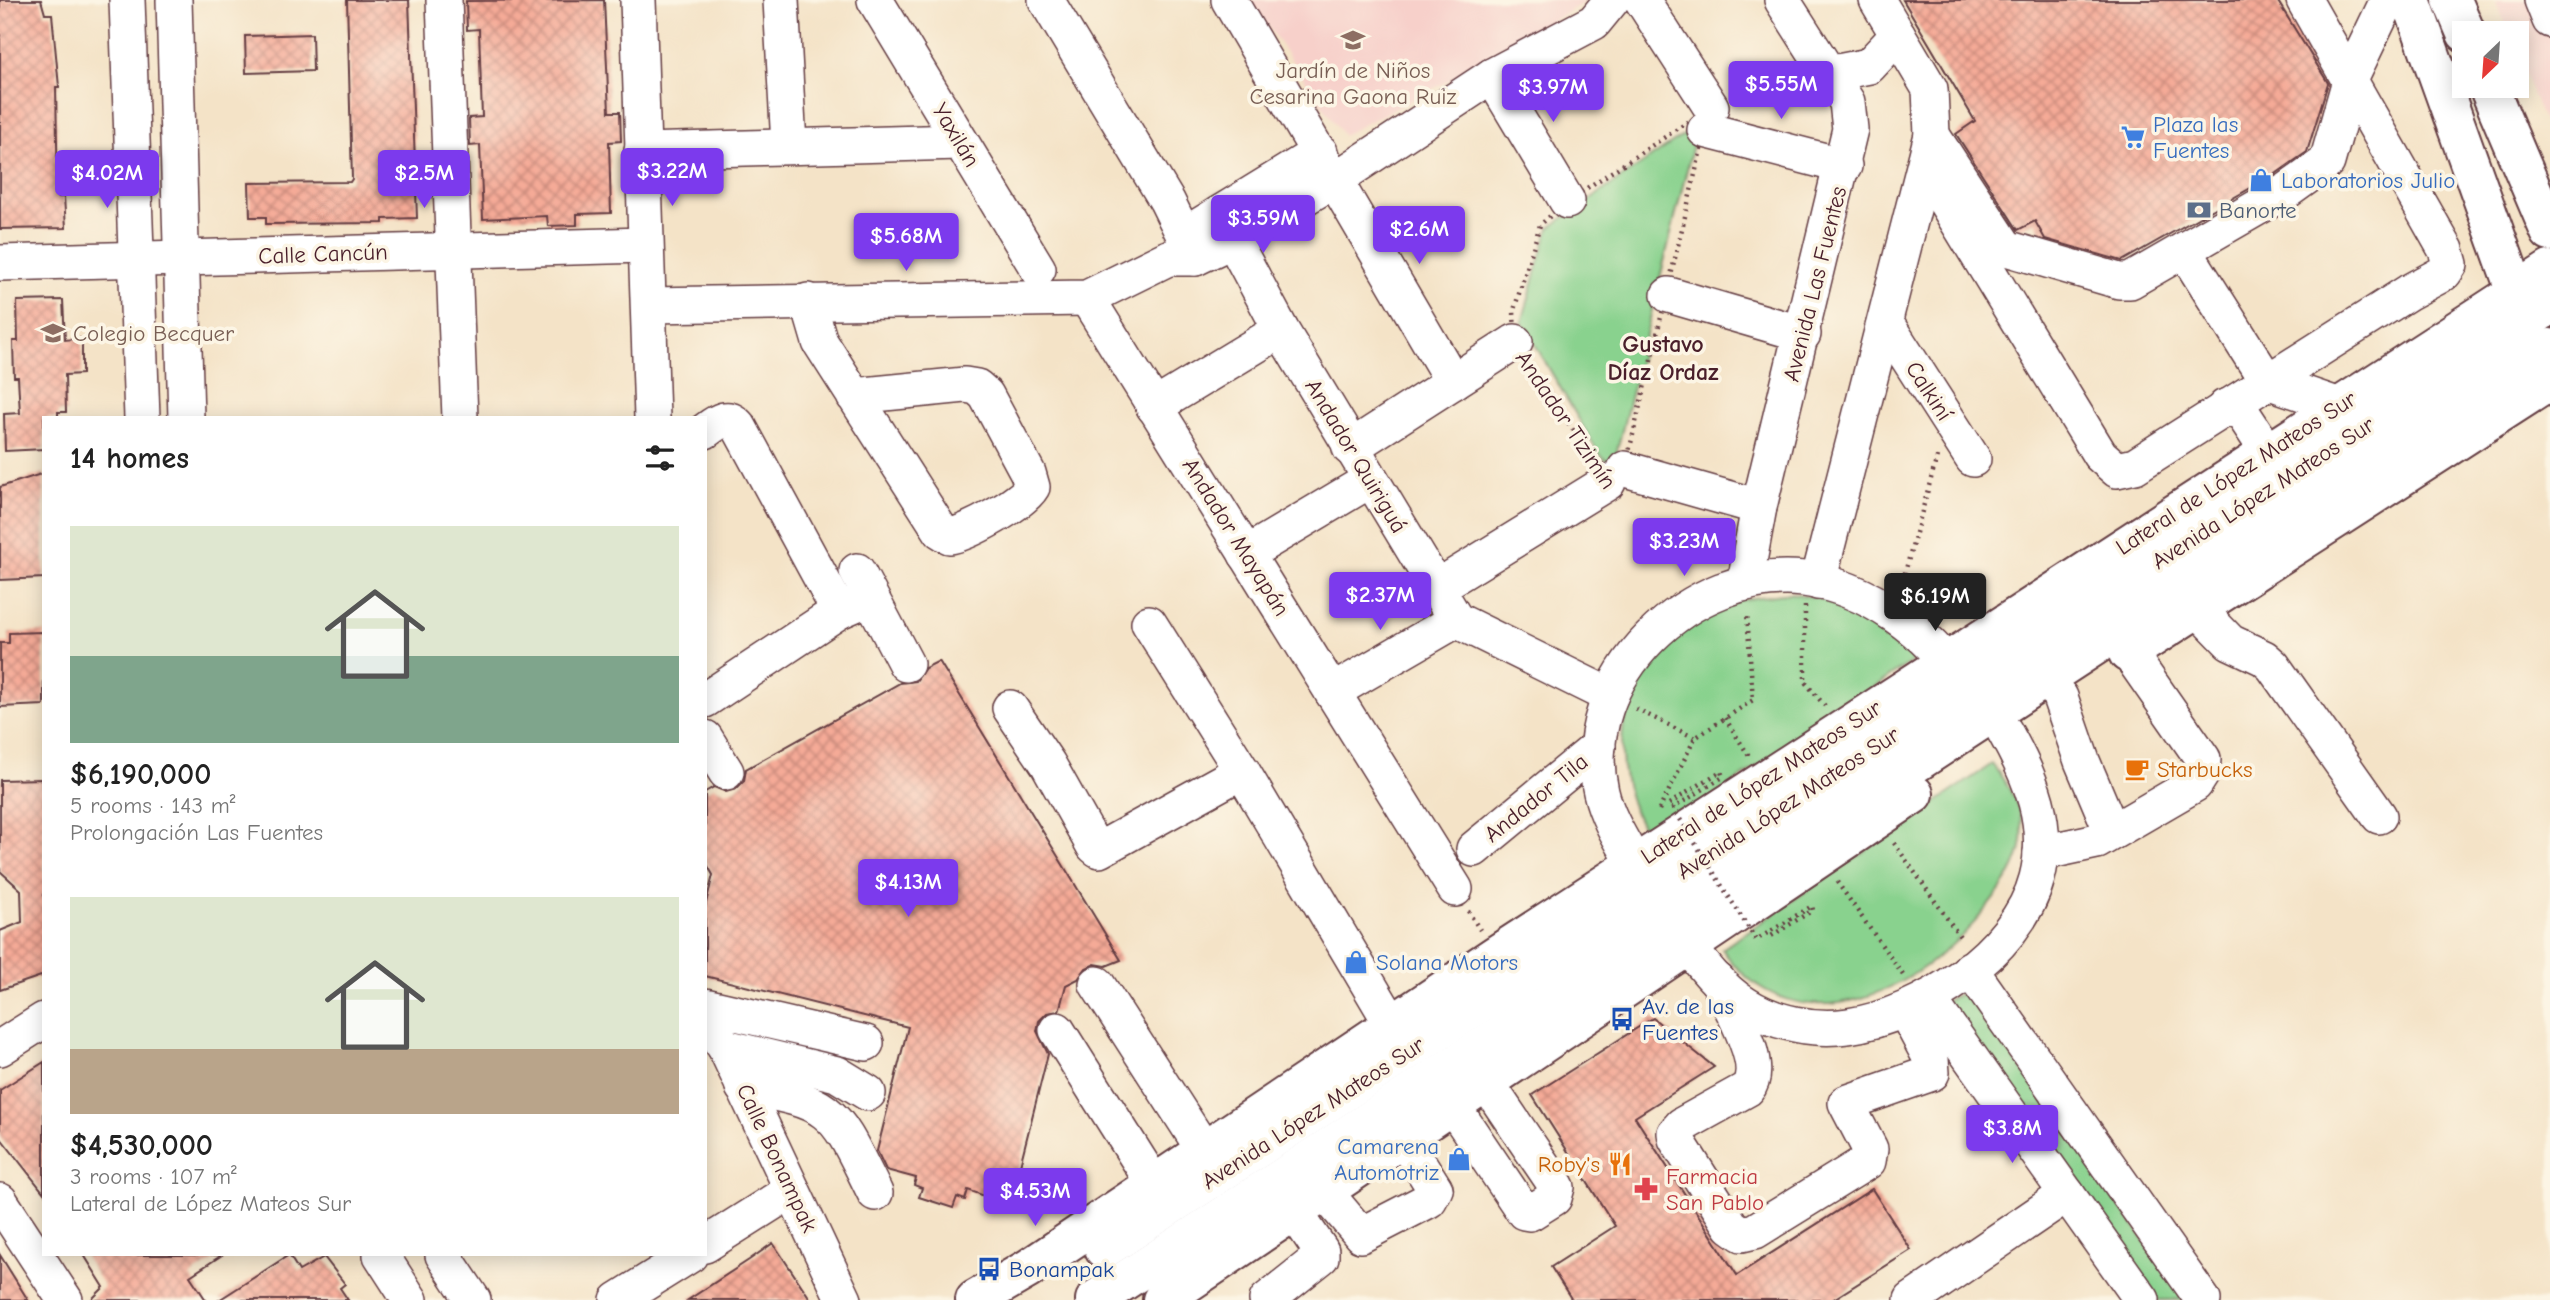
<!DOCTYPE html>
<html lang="en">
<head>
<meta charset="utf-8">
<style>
  :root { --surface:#fff; --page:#f6f6f6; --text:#222; --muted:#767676; --accent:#7c3aed }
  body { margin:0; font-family:"Comic Neue",sans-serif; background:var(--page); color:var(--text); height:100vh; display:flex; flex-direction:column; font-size:26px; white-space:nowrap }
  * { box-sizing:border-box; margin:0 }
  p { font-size:23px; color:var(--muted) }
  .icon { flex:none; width:38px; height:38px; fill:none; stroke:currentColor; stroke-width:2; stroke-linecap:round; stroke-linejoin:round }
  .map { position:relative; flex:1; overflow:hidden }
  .details { position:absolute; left:42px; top:416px; width:665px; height:840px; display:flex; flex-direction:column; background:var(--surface); border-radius:0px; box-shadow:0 4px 18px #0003 }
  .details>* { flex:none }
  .needle { width:46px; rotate:205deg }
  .buttons { position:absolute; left:2452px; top:21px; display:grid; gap:14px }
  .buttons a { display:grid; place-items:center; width:77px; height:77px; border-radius:0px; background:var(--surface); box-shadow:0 4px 18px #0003; font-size:35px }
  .price { position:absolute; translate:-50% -60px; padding:0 16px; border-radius:7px; background:var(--accent); color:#fff; font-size:23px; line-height:46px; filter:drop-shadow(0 2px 4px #0008) }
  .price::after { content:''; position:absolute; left:50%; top:42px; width:21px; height:16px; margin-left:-10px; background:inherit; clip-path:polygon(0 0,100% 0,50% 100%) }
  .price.active { background:#222; color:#fff }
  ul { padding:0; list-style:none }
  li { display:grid; align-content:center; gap:14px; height:371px; padding:0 28px }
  li span { display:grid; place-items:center; height:217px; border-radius:0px; color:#555 }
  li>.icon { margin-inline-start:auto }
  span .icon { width:126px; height:126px; fill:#fffc; stroke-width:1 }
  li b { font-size:30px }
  h2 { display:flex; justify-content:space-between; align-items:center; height:84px; padding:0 28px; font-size:30px }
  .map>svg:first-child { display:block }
</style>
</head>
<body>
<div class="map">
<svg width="2550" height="1300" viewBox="0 0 2550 1300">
  <defs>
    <pattern id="building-cross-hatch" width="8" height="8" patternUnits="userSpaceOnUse" patternTransform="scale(1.75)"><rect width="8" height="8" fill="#f5aa97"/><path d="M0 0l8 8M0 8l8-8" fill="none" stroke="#c88a7b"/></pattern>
  </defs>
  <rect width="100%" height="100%" fill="#fcf5e5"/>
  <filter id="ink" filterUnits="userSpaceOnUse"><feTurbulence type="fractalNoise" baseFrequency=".0143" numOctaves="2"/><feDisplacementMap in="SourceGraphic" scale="14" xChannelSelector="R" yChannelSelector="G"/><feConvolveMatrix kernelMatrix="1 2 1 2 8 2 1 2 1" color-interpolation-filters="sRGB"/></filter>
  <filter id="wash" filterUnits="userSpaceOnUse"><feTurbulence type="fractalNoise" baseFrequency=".00686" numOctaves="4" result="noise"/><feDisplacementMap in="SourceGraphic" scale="28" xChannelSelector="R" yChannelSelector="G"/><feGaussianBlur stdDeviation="1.57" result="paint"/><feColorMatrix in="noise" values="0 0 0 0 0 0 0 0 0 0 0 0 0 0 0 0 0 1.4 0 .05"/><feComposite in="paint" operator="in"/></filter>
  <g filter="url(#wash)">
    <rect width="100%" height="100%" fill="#f4e3c7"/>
    <!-- built -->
    <g fill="#f7d0ca">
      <path d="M 1250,0 L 1588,0 L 1452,79 L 1343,135 Z"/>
      <path d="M 2495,0 L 2550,0 L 2550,139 L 2517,54 L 2516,33 L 2508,33 Z"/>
    </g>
    <!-- park -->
    <g fill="#89d28e" stroke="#6a785c" stroke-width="2">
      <path d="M 1698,125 L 1616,455 L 1607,461 L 1599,454 L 1522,322 L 1549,228 Z"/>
      <path d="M 1789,593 C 1851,601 1870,618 1914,660 L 1650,840 C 1604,771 1614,676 1684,627 C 1693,620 1704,610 1715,606 C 1738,598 1765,597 1789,593 Z"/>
      <path d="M 1992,764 C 2010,787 2025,811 2022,841 C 2019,866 2003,887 1988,906 C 1925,989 1796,1056 1722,949 Z"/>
      <path d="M 1967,991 L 2187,1300 L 2155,1300 L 1944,1001 Z"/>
    </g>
    <g id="blocks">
      <!-- building -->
      <g fill="url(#building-cross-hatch)">
        <path d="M 0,0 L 41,0 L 45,14 L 52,14 L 59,87 L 56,87 L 58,197 L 64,197 L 66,228 L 0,229 Z"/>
        <path d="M 347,0 L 409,0 L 417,218 L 383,219 L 383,223 L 266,224 L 266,217 L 250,217 L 249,183 L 350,182 L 352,179 Z"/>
        <path d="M 604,0 L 609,112 L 620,112 L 621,141 L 609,142 L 611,213 L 577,214 L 577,225 L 548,226 L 547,216 L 483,219 L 480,145 L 470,146 L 469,118 L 482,117 L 479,29 L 467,30 L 466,1 Z"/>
        <path d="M 1903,0 L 2277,0 L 2328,83 L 2307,152 L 2277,173 L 2122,261 L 2045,239 L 2035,221 L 2018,230 L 1956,134 L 1975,121 Z"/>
        <path d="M 312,34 L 313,71 L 246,73 L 245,36 Z"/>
        <path d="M 63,300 L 65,340 L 82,338 L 82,374 L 65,375 L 66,412 L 58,412 L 58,418 L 44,418 L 44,449 L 5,451 L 4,414 L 20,413 L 18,377 L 14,377 L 13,341 L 18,341 L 17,301 Z"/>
        <path d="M 44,473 L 44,578 L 0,580 L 0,487 Z"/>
        <path d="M 44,632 L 44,705 L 0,707 L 0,643 L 9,643 L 9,633 Z"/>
        <path d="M 939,661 L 1121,960 L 1106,966 L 1095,964 L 1086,968 L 1078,979 L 1066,985 L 1059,1011 L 1047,1013 L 1039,1021 L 1037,1031 L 1048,1054 L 1010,1205 L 968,1190 L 965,1200 L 957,1197 L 953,1208 L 919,1197 L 922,1188 L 914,1185 L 916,1178 L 886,1170 L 877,1151 L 908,1027 L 705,976 L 705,907 L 713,875 L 705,861 L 705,792 L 714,787 L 726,792 L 736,789 L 744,781 L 746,769 L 900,683 L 916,681 L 925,668 Z"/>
        <path d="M 44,779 L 44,975 L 0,990 L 0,931 L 22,922 L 21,890 L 0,871 L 0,780 Z"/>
        <path d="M 1653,1018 L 1714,1067 L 1635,1117 L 1737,1275 L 1872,1189 L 1911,1250 L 1832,1300 L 1572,1300 L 1551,1267 L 1615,1226 L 1532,1095 Z"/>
        <path d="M 44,1062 L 44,1193 L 0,1137 L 0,1090 Z"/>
        <path d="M 773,1243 L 811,1300 L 688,1300 L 749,1260 Z"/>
        <path d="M 0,1255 L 28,1300 L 0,1300 Z"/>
        <path d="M 84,1255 L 222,1255 L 190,1276 L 206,1300 L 91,1300 L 104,1287 Z"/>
        <path d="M 289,1255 L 299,1271 L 324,1257 L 345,1284 L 340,1288 L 348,1300 L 219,1300 Z"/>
      </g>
    </g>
  </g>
  <g filter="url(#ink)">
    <use href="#blocks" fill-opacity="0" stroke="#643c42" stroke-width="2"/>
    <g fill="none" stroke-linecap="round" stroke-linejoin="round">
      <!-- minor casing -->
      <g stroke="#643c42" stroke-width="38">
        <g id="minor">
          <path d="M 127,0 L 142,418"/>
          <path d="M 174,0 L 186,418"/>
          <path d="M 444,0 L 460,418"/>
          <path d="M 638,0 L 652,418"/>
          <path d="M 781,0 L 789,145"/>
          <path d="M 875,0 L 1038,269"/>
          <path d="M 1046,0 L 1167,201 L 1195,258"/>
          <path d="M 1229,0 L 1453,382"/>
          <path d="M 1642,0 L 1711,107"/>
          <path d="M 2542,0 L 2550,20"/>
          <path d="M 1828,74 L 1869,66 L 1898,35"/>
          <path d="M 1492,76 L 1567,201"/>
          <path d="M 1705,130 L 1844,166"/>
          <path d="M 1932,135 L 2006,248 L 2119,281 L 2130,281 L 2288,190 L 2327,162 L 2351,77 L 2388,0"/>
          <path d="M 642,151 L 960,142"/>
          <path d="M 1925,168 L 2100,455 L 2117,470 L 2135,466 L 2409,292 L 2444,273 L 2450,264 L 2446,250 L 2304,0"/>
          <path d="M 1219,214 L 1281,330 L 1456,620 L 1610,696"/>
          <path d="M 1201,225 L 1320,152"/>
          <path d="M 2184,250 L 2267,381 L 2340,406"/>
          <path d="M 0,263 L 645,245"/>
          <path d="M 1669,295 L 1803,334"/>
          <path d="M 1087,298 L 1455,889"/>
          <path d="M 808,301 L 820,342 L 941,531 L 949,536 C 967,534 1023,503 1032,487 L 1028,473 L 986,395 L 977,387 L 965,385 L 854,396"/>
          <path d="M 649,305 L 1087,298 L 1168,258 L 1195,258 L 1233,240 L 1336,179 L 1492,76 L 1594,22 L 1612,0"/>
          <path d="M 1885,322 L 1973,459"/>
          <path d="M 1154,407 L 1281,330"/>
          <path d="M 2225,407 L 2243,414 L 2268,452"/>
          <path d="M 705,431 C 717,422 728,413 739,427 L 839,611"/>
          <path d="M 1350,448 L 1515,342"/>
          <path d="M 1625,469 L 1759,507"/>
          <path d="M 1246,554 L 1370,480"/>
          <path d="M 857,571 L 906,664"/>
          <path d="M 1818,582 L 1932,135 L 1930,89 L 1877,0"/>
          <path d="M 1745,583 L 1759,507 L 1850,129 L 1847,102 L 1782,0"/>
          <path d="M 1436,588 L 1608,482"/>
          <path d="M 2198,609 L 2230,642 L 2264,658 L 2273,666 L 2379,816"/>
          <path d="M 1149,623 L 1242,771 L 1392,1024"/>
          <path d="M 1332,692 L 1456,620"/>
          <path d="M 2060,697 L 2082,761 L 2112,832"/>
          <path d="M 705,700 L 839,611 L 869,598"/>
          <path d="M 1010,708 L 1048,764 L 1094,846 L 1099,850 L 1242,771"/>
          <path d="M 705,738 L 726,772"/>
          <path d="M 1474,849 L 1598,747"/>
          <path d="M 2041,853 L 2097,841 L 2195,784 L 2202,773 L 2203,759 L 2129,653"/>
          <path d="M 1635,864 C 1622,841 1607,818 1601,792 C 1574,677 1692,566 1804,579 C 1868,587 1929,632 1963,685"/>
          <path d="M 1670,922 C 1692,950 1715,986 1746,1005 C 1774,1023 1815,1031 1848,1026 C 1920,1016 2018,952 2037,878 C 2051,824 2031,778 2005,732"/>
          <path d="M 1970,969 L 2203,1300"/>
          <path d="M 1718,981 C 1730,1006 1767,1065 1747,1089 L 1682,1125 L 1675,1133 L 1676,1139 L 1731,1226 L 1742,1234 L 1755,1231 L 1868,1161 L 1870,1149 L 1846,1103 L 1932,1073 L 1931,1059 L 1905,1010"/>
          <path d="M 1097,984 L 1204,1150"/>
          <path d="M 1928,998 L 2142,1300"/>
          <path d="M 705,1006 L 866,1043"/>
          <path d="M 705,1020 L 725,1047 L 844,1300"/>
          <path d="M 1057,1030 L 1154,1184"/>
          <path d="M 725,1047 L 837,1074 L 868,1093"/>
          <path d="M 0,1048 L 44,1020"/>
          <path d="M 743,1087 C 837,1103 834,1111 875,1193"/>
          <path d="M 1452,1105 L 1524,1212 L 1530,1213 L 1554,1198 L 1557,1187 L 1486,1082"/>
          <path d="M 1324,1191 L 1361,1235 L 1429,1200 L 1435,1189 L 1403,1138"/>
          <path d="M 0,1201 L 65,1300"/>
          <path d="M 705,1245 L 792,1190"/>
          <path d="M 381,1255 L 410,1300"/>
          <path d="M 443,1255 L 473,1300"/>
          <path d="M 618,1300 L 690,1255"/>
          <path d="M 1267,1300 L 1321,1257 L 1321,1251 L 1294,1211"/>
          <path d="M 1912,1300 L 2067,1194"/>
        </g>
      </g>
      <!-- major casing -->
      <g stroke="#643c42" stroke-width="42">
        <g id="major">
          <path d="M 2411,0 L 2516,292"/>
          <path d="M 2452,0 L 2466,33"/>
          <path d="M 2488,86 L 2550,232"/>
          <path d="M 2128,653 L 2550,381"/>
          <path d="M 1104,1249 L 2550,305"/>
          <path d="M 975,1300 L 1028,1269 L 1496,955 L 2550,270"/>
          <path d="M 1095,1300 L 2550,348"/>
          <path d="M 1162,1300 L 1914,794"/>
        </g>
      </g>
      <!-- path -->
      <g stroke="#643c42" stroke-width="4.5" stroke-dasharray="2 5" stroke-linecap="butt">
        <path d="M 1711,107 L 1618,498 L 1515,342 L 1514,310 L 1540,225 L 1567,201 Z"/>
        <path d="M 1901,587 L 1937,457"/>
        <path d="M 1805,606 L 1805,682 L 1825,706"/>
        <path d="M 1636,709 L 1695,738"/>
        <path d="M 1725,718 L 1749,756"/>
        <path d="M 1659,810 L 1695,738 L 1753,700 L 1747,614"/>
        <path d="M 1894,843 L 1961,938"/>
        <path d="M 1837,882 L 1905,978"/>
        <path d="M 1468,911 L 1480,930"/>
      </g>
      <!-- minor -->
      <use href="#minor" stroke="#fff" stroke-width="35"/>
      <!-- major -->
      <use href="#major" stroke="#fff" stroke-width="38"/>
      <!-- path-bridge -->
      <path stroke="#643c42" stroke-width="4.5" stroke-dasharray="2 5" stroke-linecap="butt" d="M 1669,804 L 1721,771 L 1723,777 L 1673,808 L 1756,940 L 1812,906 L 1813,910 L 1768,938"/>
    </g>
  </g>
  <!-- icons -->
  <defs>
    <g id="school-bare" transform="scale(1.89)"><path d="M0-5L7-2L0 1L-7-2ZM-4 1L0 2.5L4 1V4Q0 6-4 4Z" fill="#8d6e63" stroke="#fcf5e5" stroke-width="2.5" paint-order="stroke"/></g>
    <g id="supermarket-bare" transform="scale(1.89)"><path d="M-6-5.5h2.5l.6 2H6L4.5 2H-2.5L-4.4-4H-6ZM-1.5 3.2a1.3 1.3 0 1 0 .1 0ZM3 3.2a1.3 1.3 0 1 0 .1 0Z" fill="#3f7fe0" stroke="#fcf5e5" stroke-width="2.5" paint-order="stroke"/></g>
    <g id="shop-bare" transform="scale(1.89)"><path d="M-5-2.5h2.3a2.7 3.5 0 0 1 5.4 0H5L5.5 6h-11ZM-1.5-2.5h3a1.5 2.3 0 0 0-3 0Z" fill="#3f7fe0" stroke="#fcf5e5" stroke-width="2.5" paint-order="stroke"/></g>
    <g id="bank-bare" transform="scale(1.89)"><path d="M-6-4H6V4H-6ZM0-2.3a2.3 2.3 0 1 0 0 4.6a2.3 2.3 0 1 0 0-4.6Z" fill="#5c6f8a" stroke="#fcf5e5" stroke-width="2.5" paint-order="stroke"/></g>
    <g id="cafe-bare" transform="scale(1.89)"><path d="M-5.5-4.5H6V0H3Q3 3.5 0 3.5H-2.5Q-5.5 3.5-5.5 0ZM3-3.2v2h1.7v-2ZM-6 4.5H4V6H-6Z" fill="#e8710a" stroke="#fcf5e5" stroke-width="2.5" paint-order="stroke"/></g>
    <g id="bus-bare" transform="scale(1.89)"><path d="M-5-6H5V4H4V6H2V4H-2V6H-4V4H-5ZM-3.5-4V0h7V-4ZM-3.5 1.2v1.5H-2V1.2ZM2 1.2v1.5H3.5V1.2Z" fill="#1a4fb4" stroke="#fcf5e5" stroke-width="2.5" paint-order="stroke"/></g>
    <g id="restaurant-bare" transform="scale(1.89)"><path d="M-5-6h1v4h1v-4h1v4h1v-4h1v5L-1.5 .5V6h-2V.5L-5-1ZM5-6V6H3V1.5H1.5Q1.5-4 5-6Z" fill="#e8710a" stroke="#fcf5e5" stroke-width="2.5" paint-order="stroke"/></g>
    <g id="pharmacy-bare" transform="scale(1.89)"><path d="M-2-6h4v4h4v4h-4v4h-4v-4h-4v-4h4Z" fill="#e0444e" stroke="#fcf5e5" stroke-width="2.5" paint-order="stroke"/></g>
  </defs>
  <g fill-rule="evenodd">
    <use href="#school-bare" x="1353" y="40"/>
    <use href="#supermarket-bare" x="2133" y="137"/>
    <use href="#shop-bare" x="2261" y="180"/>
    <use href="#bank-bare" x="2199" y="210"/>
    <use href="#school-bare" x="53" y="333"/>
    <use href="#cafe-bare" x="2137" y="769"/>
    <use href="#shop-bare" x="1356" y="962"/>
    <use href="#bus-bare" x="1622" y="1019"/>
    <use href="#shop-bare" x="1459" y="1159"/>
    <use href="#restaurant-bare" x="1620" y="1164"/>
    <use href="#pharmacy-bare" x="1646" y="1189"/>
    <use href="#bus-bare" x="989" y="1269"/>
  </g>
  <g text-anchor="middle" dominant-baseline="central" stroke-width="7" stroke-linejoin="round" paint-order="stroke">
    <!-- education labels -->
    <g font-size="23" fill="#785e54" stroke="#fcf5e5">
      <text x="1353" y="70">Jardín de Niños<tspan x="1353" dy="26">Cesarina Gaona Ruiz</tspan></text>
      <text x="73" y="333" text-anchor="start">Colegio Becquer</text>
    </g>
    <!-- shop labels -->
    <g font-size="23" fill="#366cbe" stroke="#fcf5e5" text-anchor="start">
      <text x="2153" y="124">Plaza las<tspan x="2153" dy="26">Fuentes</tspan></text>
      <text x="2281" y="180">Laboratorios Julio</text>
      <text x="1376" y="962">Solana Motors</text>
      <text x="1439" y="1146" text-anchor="end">Camarena<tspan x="1439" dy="26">Automotriz</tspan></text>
    </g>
    <!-- street labels -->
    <g font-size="23" fill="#4a1f2b" stroke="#fcf5e5">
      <text transform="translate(956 135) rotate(59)">Yaxilán</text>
      <text transform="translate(323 254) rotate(-2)">Calle Cancún</text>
      <text transform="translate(1815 284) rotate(-76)">Avenida Las Fuentes</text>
      <text transform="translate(1929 391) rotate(57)">Calkiní</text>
      <text transform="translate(1566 420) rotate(56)">Andador Tizimín</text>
      <text transform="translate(1356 456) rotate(59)">Andador Quiriguá</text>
      <text transform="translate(2236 473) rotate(-33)">Lateral de López Mateos Sur</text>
      <text transform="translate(2263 493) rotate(-33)">Avenida López Mateos Sur</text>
      <text transform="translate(1236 537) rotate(58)">Andador Mayapán</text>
      <text transform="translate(1761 782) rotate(-33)">Lateral de López Mateos Sur</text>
      <text transform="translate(1536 798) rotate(-39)">Andador Tila</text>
      <text transform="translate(1788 803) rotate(-33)">Avenida López Mateos Sur</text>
      <text transform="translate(1313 1113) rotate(-33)">Avenida López Mateos Sur</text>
      <text transform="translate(777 1158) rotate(65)">Calle Bonampak</text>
    </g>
    <!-- service labels -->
    <g font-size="23" fill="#4e5e75" stroke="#fcf5e5" text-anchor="start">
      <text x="2219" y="210">Banorte</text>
    </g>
    <!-- food labels -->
    <g font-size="23" fill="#c56008" stroke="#fcf5e5" text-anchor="start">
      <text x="2157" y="769">Starbucks</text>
      <text x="1600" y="1164" text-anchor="end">Roby's</text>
    </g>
    <!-- transit labels -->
    <g font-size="23" fill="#164399" stroke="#fcf5e5" text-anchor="start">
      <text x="1642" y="1006">Av. de las<tspan x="1642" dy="26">Fuentes</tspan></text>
      <text x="1009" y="1269">Bonampak</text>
    </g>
    <!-- health labels -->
    <g font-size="23" fill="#be3a42" stroke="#fcf5e5" text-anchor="start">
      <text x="1666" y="1176">Farmacia<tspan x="1666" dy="26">San Pablo</tspan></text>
    </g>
    <!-- neighbourhood labels -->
    <g font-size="24" font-weight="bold" fill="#4a1f2b" stroke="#fcf5e5">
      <text x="1663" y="344">Gustavo<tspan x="1663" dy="28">Díaz Ordaz</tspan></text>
    </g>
  </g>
</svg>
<div class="buttons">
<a><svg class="needle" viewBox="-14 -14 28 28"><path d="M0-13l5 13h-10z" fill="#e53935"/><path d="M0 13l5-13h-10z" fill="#767676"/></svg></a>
</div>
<b class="price" style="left:1781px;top:121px">$5.55M</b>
<b class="price" style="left:1553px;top:124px">$3.97M</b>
<b class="price" style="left:672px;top:208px">$3.22M</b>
<b class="price" style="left:107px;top:210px">$4.02M</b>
<b class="price" style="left:424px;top:210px">$2.5M</b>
<b class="price" style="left:1263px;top:255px">$3.59M</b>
<b class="price" style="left:1419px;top:266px">$2.6M</b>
<b class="price" style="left:906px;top:273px">$5.68M</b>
<b class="price" style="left:1684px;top:578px">$3.23M</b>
<b class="price" style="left:1380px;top:632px">$2.37M</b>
<b class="price active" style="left:1935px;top:633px">$6.19M</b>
<b class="price" style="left:908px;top:919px">$4.13M</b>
<b class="price" style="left:2012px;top:1165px">$3.8M</b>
<b class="price" style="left:1035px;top:1228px">$4.53M</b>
<section class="details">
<h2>14 homes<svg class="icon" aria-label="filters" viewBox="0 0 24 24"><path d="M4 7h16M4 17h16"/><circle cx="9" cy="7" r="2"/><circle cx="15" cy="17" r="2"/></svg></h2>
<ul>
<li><span style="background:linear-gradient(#dfe7d0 60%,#7fa58c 0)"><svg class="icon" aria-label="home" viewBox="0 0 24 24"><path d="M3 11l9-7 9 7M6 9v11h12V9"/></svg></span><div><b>$6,190,000</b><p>5 rooms · 143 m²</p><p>Prolongación Las Fuentes</p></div></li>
<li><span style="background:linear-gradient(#dfe7d0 70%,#b9a48a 0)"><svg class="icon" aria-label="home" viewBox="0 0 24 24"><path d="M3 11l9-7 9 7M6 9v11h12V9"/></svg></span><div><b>$4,530,000</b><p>3 rooms · 107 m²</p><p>Lateral de López Mateos Sur</p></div></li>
</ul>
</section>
</div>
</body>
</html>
